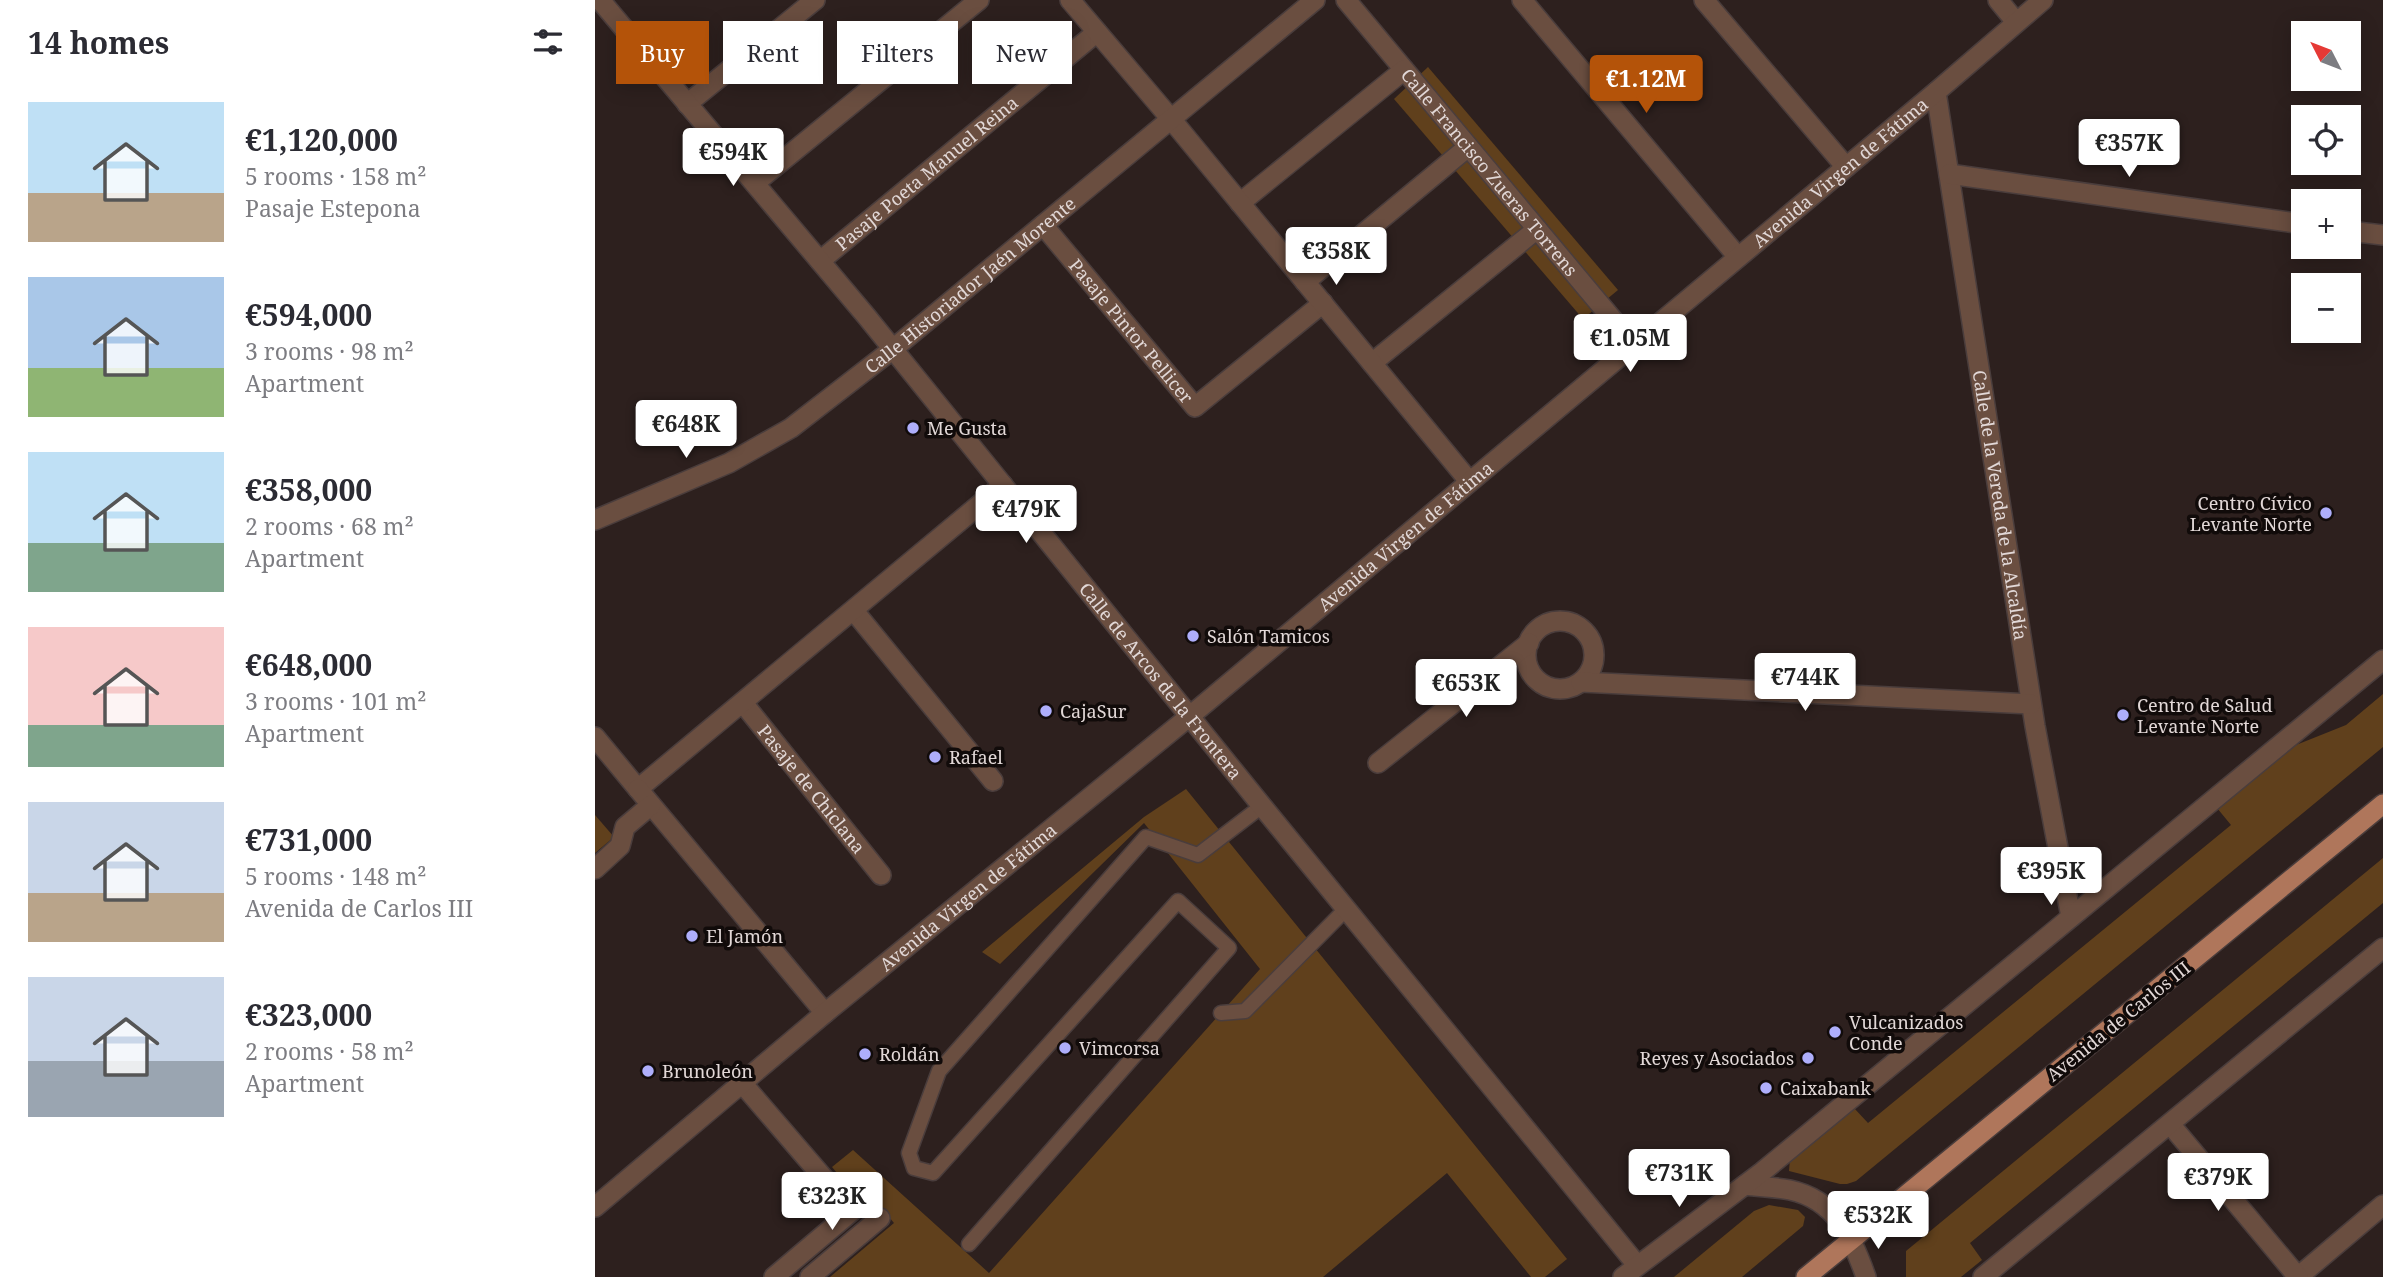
<!DOCTYPE html>
<html lang="en">
<head>
<meta charset="utf-8">
<style>
  :root { --surface:#fff; --page:#f7f7f7; --text:#2b2b33; --muted:#7c7c81; --accent:#b45309 }
  body { margin:0; font-family:"Noto Serif",serif; background:var(--page); color:var(--text); height:100vh; display:flex; flex-direction:column; font-size:26px; white-space:nowrap }
  * { box-sizing:border-box; margin:0 }
  p { font-size:23px; color:var(--muted) }
  .icon { flex:none; width:38px; height:38px; fill:none; stroke:currentColor; stroke-width:2; stroke-linecap:round; stroke-linejoin:round }
  .map { position:relative; flex:1; overflow:hidden }
  .side { display:flex; flex-direction:column; background:var(--surface); width:595px }
  .side>* { flex:none }
  .guide { position:absolute; left:21px; top:21px; width:665px; height:63px; display:flex; gap:14px }
  .needle { width:46px; rotate:312deg }
  .buttons { position:absolute; left:1696px; top:21px; display:grid; gap:14px }
  .buttons a { display:grid; place-items:center; width:70px; height:70px; border-radius:0px; background:var(--surface); box-shadow:0 4px 18px #0003; font-size:35px }
  .price { position:absolute; translate:-50% -60px; padding:0 16px; border-radius:7px; background:#fff; color:#222; font-size:23px; line-height:46px; filter:drop-shadow(0 2px 4px #0008) }
  .price::after { content:''; position:absolute; left:50%; top:42px; width:21px; height:16px; margin-left:-10px; background:inherit; clip-path:polygon(0 0,100% 0,50% 100%) }
  .price.on { background:var(--accent); color:#fff }
  ul { padding:0; list-style:none }
  li { display:flex; align-items:center; gap:21px; height:175px; padding:0 28px }
  li span { display:grid; place-items:center; flex:none; width:196px; height:140px; border-radius:0px; color:#555 }
  li>.icon { margin-inline-start:auto }
  span .icon { width:84px; height:84px; fill:#fffc; stroke-width:1 }
  li b { font-size:30px }
  h2 { display:flex; justify-content:space-between; align-items:center; height:84px; padding:0 28px; font-size:30px }
  .tag { padding:0 24px; border-radius:0px; background:var(--surface); box-shadow:0 4px 18px #0003; font-size:24px; line-height:63px }
  .tag.on { background:var(--accent); color:#fff }
  main { display:flex; flex:1; min-height:0 }
  .map>svg:first-child { display:block }
</style>
</head>
<body>
<main>
<section class="side">
<h2>14 homes<svg class="icon" aria-label="filters" viewBox="0 0 24 24"><path d="M4 7h16M4 17h16"/><circle cx="9" cy="7" r="2"/><circle cx="15" cy="17" r="2"/></svg></h2>
<ul>
<li><span style="background:linear-gradient(#bfe0f5 65%,#b9a48a 0)"><svg class="icon" aria-label="home" viewBox="0 0 24 24"><path d="M3 11l9-7 9 7M6 9v11h12V9"/></svg></span><div><b>€1,120,000</b><p>5 rooms · 158 m²</p><p>Pasaje Estepona</p></div></li>
<li><span style="background:linear-gradient(#a9c7e8 65%,#8fb573 0)"><svg class="icon" aria-label="home" viewBox="0 0 24 24"><path d="M3 11l9-7 9 7M6 9v11h12V9"/></svg></span><div><b>€594,000</b><p>3 rooms · 98 m²</p><p>Apartment</p></div></li>
<li><span style="background:linear-gradient(#bfe0f5 65%,#7fa58c 0)"><svg class="icon" aria-label="home" viewBox="0 0 24 24"><path d="M3 11l9-7 9 7M6 9v11h12V9"/></svg></span><div><b>€358,000</b><p>2 rooms · 68 m²</p><p>Apartment</p></div></li>
<li><span style="background:linear-gradient(#f6c9c9 70%,#7fa58c 0)"><svg class="icon" aria-label="home" viewBox="0 0 24 24"><path d="M3 11l9-7 9 7M6 9v11h12V9"/></svg></span><div><b>€648,000</b><p>3 rooms · 101 m²</p><p>Apartment</p></div></li>
<li><span style="background:linear-gradient(#c9d6e8 65%,#b9a48a 0)"><svg class="icon" aria-label="home" viewBox="0 0 24 24"><path d="M3 11l9-7 9 7M6 9v11h12V9"/></svg></span><div><b>€731,000</b><p>5 rooms · 148 m²</p><p>Avenida de Carlos III</p></div></li>
<li><span style="background:linear-gradient(#c9d6e8 60%,#9aa5b1 0)"><svg class="icon" aria-label="home" viewBox="0 0 24 24"><path d="M3 11l9-7 9 7M6 9v11h12V9"/></svg></span><div><b>€323,000</b><p>2 rooms · 58 m²</p><p>Apartment</p></div></li>
</ul>
</section>
<div class="map">
<svg width="1788" height="1277" viewBox="0 0 1788 1277">
  <rect width="100%" height="100%" fill="#2d201e"/>
  <!-- green -->
  <g fill="#60401c">
    <path d="M 833,67 L 1023,290 L 988,319 L 799,99 Z"/>
    <path d="M 1788,694 L 1788,747 L 1261,1181 L 1252,1184 L 1245,1184 L 1194,1171 L 1195,1159 L 1259,1108 L 1273,1123 L 1636,825 L 1622,808 L 1701,745 L 1751,725 Z"/>
    <path d="M 591,789 L 972,1259 L 950,1277 L 936,1277 L 852,1173 L 728,1277 L 235,1277 L 299,1223 L 283,1204 L 274,1212 L 237,1167 L 258,1150 L 394,1273 L 665,969 L 549,823 L 405,964 L 387,952 L 549,817 Z"/>
    <path d="M 0,815 L 19,837 L 0,853 Z"/>
    <path d="M 1788,858 L 1788,903 L 1375,1243 L 1387,1260 L 1366,1277 L 1311,1277 L 1311,1251 Z"/>
    <path d="M 1174,1205 L 1203,1210 L 1210,1217 L 1208,1226 L 1147,1277 L 1079,1277 L 1159,1211 Z"/>
  </g>
  <g fill="none" stroke-linecap="round" stroke-linejoin="round">
    <!-- service casing -->
    <g stroke="#4a3d3c" stroke-width="17">
      <g id="service">
        <path d="M 626,1013 L 650,1011 L 751,909"/>
        <path d="M 374,1244 L 634,948 L 583,901 L 338,1173 L 319,1168 L 314,1153 L 344,1071 L 551,837 L 603,855 L 667,806"/>
      </g>
    </g>
    <!-- pedestrian casing -->
    <g stroke="#4a3d3c" stroke-width="22">
      <g id="pedestrian">
        <path id="s1" d="M 751,0 L 1039,345"/>
        <path d="M 1403,0 L 1421,22"/>
        <path d="M 92,104 L 220,0"/>
        <path d="M 160,183 L 384,0"/>
        <path d="M 645,203 L 809,70"/>
        <path id="s2" d="M 448,225 L 600,407 L 728,303"/>
        <path id="s3" d="M 225,261 L 502,32"/>
        <path d="M 710,282 L 873,147"/>
        <path d="M 777,363 L 942,229"/>
        <path d="M 259,611 L 398,781"/>
        <path id="s4" d="M 148,703 L 286,875"/>
        <path d="M 0,737 L 43,789 L 408,485"/>
        <path d="M 43,789 L 230,1013"/>
        <path d="M 0,869 L 25,846 L 30,827 L 56,805"/>
        <path d="M 147,1083 L 257,1211 L 179,1277"/>
        <path d="M 1703,1277 L 1788,1205"/>
      </g>
    </g>
    <!-- minor casing -->
    <g stroke="#4a3d3c" stroke-width="22">
      <g id="minor">
        <path d="M 475,0 L 576,119 L 874,481"/>
        <path d="M 927,0 L 1143,257"/>
        <path d="M 1109,0 L 1251,167"/>
        <path id="s5" d="M 1341,92 L 1440,726 L 1476,917"/>
        <path d="M 1354,174 L 1708,224"/>
        <path d="M 1754,231 L 1788,235"/>
        <circle cx="965" cy="655" r="34"/>
        <path d="M 986,682 L 1436,704"/>
        <path d="M 783,763 L 934,643"/>
        <path d="M 1575,1124 L 1703,1277"/>
        <path d="M 215,1277 L 285,1218"/>
      </g>
    </g>
    <!-- tertiary casing -->
    <g stroke="#4a3d3c" stroke-width="22">
      <g id="tertiary">
        <path id="s6" d="M 5,0 L 272,317 L 667,806 L 1042,1265"/>
        <path id="s7" d="M 0,520 L 134,463 L 196,428 L 298,349 L 720,0"/>
        <path d="M 1150,1185 C 1165,1187 1180,1187 1195,1190 C 1241,1200 1257,1237 1271,1277"/>
        <path id="s8" d="M 0,1207 L 230,1013 L 595,716 L 1341,92 L 1448,0"/>
        <path d="M 1028,1277 L 1167,1172 L 1788,660"/>
        <path d="M 1388,1277 L 1788,948"/>
      </g>
    </g>
    <!-- primary casing -->
    <g stroke="#4a3d3c" stroke-width="22">
      <path id="primary" d="M 1211,1277 L 1788,804"/>
    </g>
    <!-- service -->
    <use href="#service" stroke="#6a4e40" stroke-width="14"/>
    <!-- pedestrian -->
    <use href="#pedestrian" stroke="#6a4e40" stroke-width="19"/>
    <!-- minor -->
    <use href="#minor" stroke="#6a4e40" stroke-width="19"/>
    <!-- tertiary -->
    <use href="#tertiary" stroke="#6a4e40" stroke-width="19"/>
    <!-- primary -->
    <use href="#primary" stroke="#af765b" stroke-width="19"/>
  </g>
  <!-- markers -->
  <g fill="#aeaefb" stroke="#110b0a" stroke-width="2.5">
    <circle cx="318" cy="428" r="7"/>
    <circle cx="1731" cy="513" r="7"/>
    <circle cx="598" cy="636" r="7"/>
    <circle cx="451" cy="711" r="7"/>
    <circle cx="1528" cy="715" r="7"/>
    <circle cx="340" cy="757" r="7"/>
    <circle cx="97" cy="936" r="7"/>
    <circle cx="1240" cy="1032" r="7"/>
    <circle cx="470" cy="1048" r="7"/>
    <circle cx="270" cy="1054" r="7"/>
    <circle cx="1213" cy="1058" r="7"/>
    <circle cx="53" cy="1071" r="7"/>
    <circle cx="1171" cy="1088" r="7"/>
  </g>
  <g text-anchor="middle" dominant-baseline="central" stroke-width="7" stroke-linejoin="round" paint-order="stroke">
    <!-- street labels -->
    <g font-size="18" fill="#e2d8d7" stroke="#110b0a">
      <text stroke="none"><textPath href="#s3" startOffset="138">Pasaje Poeta Manuel Reina</textPath></text>
      <text stroke="none"><textPath href="#s1" startOffset="224">Calle Francisco Zueras Torrens</textPath></text>
      <text stroke="none"><textPath href="#s8" startOffset="1619">Avenida Virgen de Fátima</textPath></text>
      <text stroke="none"><textPath href="#s7" startOffset="446">Calle Historiador Jaén Morente</textPath></text>
      <text stroke="none"><textPath href="#s2" startOffset="138">Pasaje Pintor Pellicer</textPath></text>
      <text stroke="none"><textPath href="#s5" startOffset="418">Calle de la Vereda de la Alcaldía</textPath></text>
      <text stroke="none"><textPath href="#s8" startOffset="1052">Avenida Virgen de Fátima</textPath></text>
      <text stroke="none"><textPath href="#s6" startOffset="882">Calle de Arcos de la Frontera</textPath></text>
      <text stroke="none"><textPath href="#s4" startOffset="110">Pasaje de Chiclana</textPath></text>
      <text stroke="none"><textPath href="#s8" startOffset="485">Avenida Virgen de Fátima</textPath></text>
      <text transform="translate(1523 1021) rotate(-39)">Avenida de Carlos III</text>
    </g>
    <!-- poi labels -->
    <g font-size="18" fill="#e2d8d7" stroke="#110b0a" text-anchor="start">
      <text x="332" y="428">Me Gusta</text>
      <text x="1717" y="503" text-anchor="end">Centro Cívico<tspan x="1717" dy="21">Levante Norte</tspan></text>
      <text x="612" y="636">Salón Tamicos</text>
      <text x="1542" y="705">Centro de Salud<tspan x="1542" dy="21">Levante Norte</tspan></text>
      <text x="465" y="711">CajaSur</text>
      <text x="354" y="757">Rafael</text>
      <text x="111" y="936">El Jamón</text>
      <text x="1254" y="1022">Vulcanizados<tspan x="1254" dy="21">Conde</tspan></text>
      <text x="484" y="1048">Vimcorsa</text>
      <text x="284" y="1054">Roldán</text>
      <text x="1199" y="1058" text-anchor="end">Reyes y Asociados</text>
      <text x="67" y="1071">Brunoleón</text>
      <text x="1185" y="1088">Caixabank</text>
    </g>
  </g>
</svg>
<div class="buttons">
<a><svg class="needle" viewBox="-14 -14 28 28"><path d="M0-13l5 13h-10z" fill="#e53935"/><path d="M0 13l5-13h-10z" fill="#7c7c81"/></svg></a>
<a><svg class="icon" aria-label="locate" viewBox="0 0 24 24"><circle cx="12" cy="12" r="6"/><path d="M12 2v4M12 18v4M2 12h4M18 12h4"/></svg></a>
<a>+</a>
<a>−</a>
</div>
<b class="price on" style="left:1051px;top:115px">€1.12M</b>
<b class="price" style="left:1534px;top:179px">€357K</b>
<b class="price" style="left:138px;top:188px">€594K</b>
<b class="price" style="left:741px;top:287px">€358K</b>
<b class="price" style="left:1035px;top:374px">€1.05M</b>
<b class="price" style="left:91px;top:460px">€648K</b>
<b class="price" style="left:431px;top:545px">€479K</b>
<b class="price" style="left:1210px;top:713px">€744K</b>
<b class="price" style="left:871px;top:719px">€653K</b>
<b class="price" style="left:1456px;top:907px">€395K</b>
<b class="price" style="left:1084px;top:1209px">€731K</b>
<b class="price" style="left:1623px;top:1213px">€379K</b>
<b class="price" style="left:237px;top:1232px">€323K</b>
<b class="price" style="left:1283px;top:1251px">€532K</b>
<div class="guide">
<a class="tag on">Buy</a>
<a class="tag">Rent</a>
<a class="tag">Filters</a>
<a class="tag">New</a>
</div>
</div>
</main>
</body>
</html>
